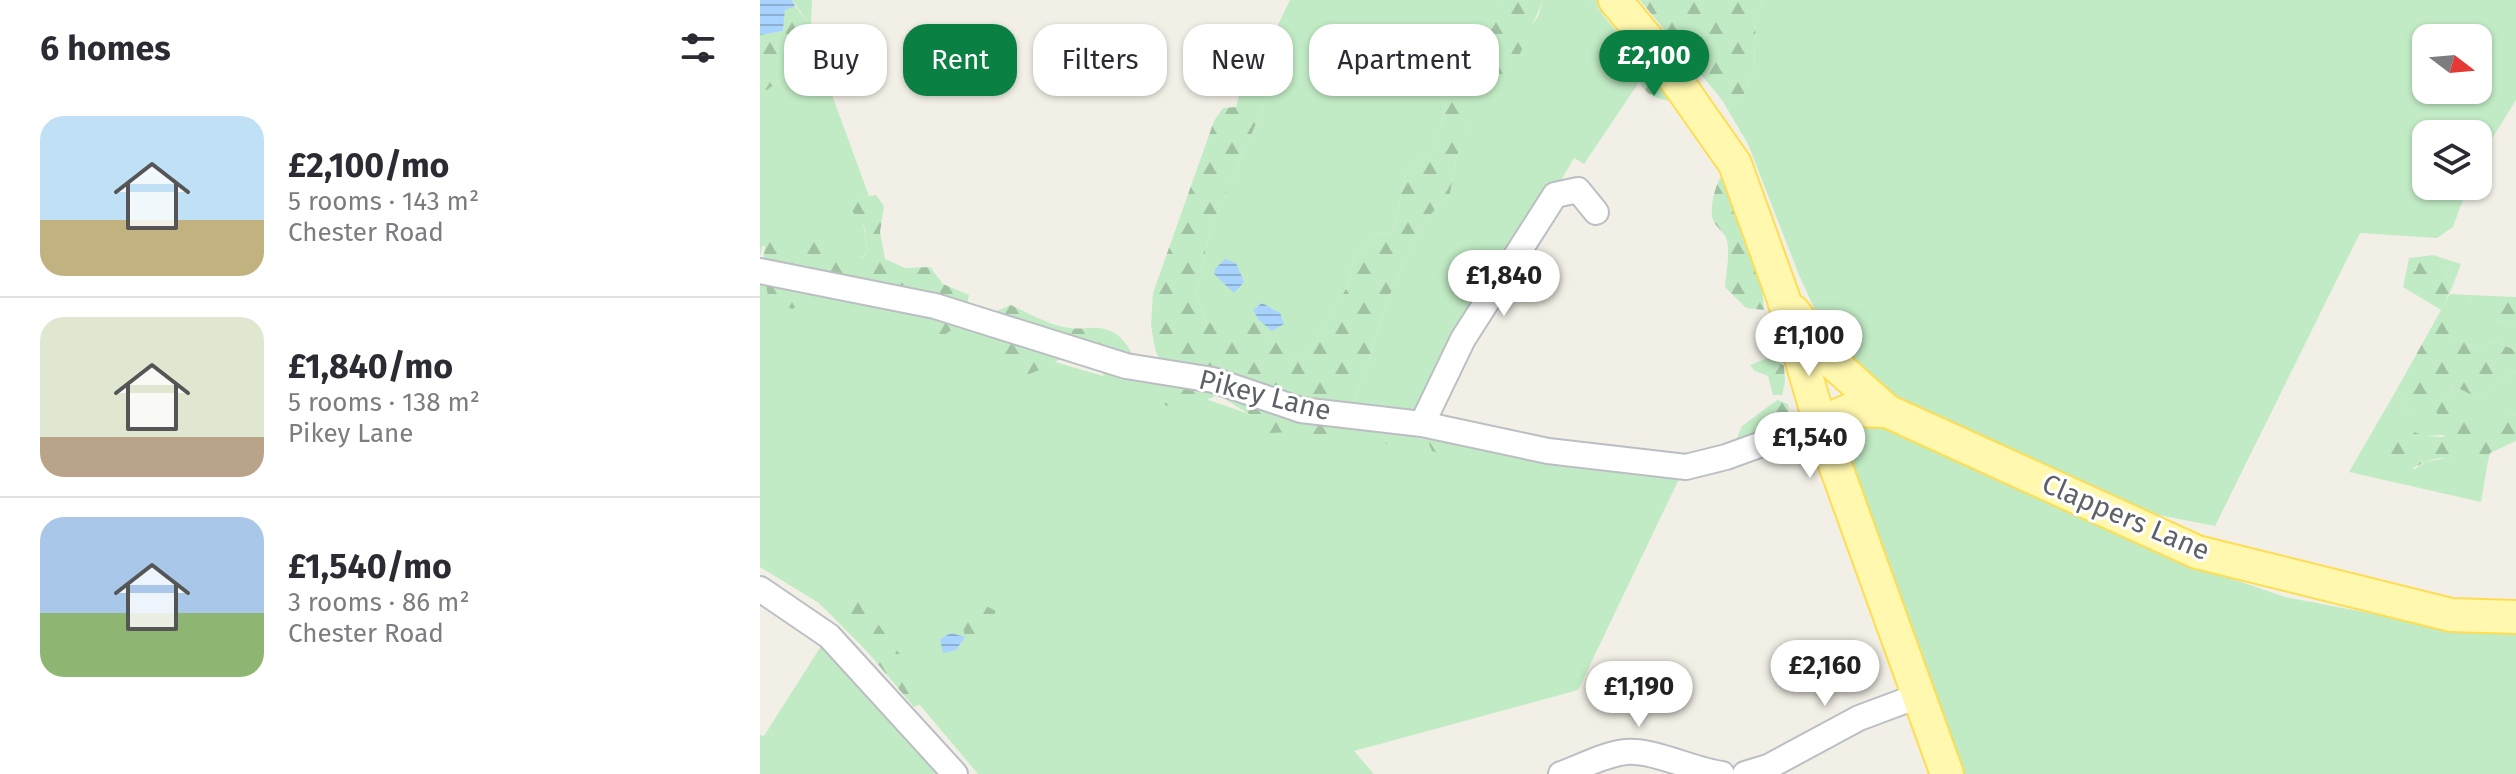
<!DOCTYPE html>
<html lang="en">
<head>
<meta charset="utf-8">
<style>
  :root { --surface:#fff; --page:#f7f7f7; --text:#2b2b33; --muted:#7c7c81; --line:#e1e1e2; --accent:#0b8043 }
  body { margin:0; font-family:"Fira Sans",sans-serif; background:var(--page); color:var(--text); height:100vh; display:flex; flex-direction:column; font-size:30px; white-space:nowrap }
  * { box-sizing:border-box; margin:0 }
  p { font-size:26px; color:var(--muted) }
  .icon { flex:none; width:44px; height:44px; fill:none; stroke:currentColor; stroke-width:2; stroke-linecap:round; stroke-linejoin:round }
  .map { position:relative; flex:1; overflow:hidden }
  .details { display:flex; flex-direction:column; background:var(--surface); width:760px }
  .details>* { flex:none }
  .hud { position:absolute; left:24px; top:24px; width:760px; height:72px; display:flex; gap:16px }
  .needle { width:52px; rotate:106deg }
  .fabs { position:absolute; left:1652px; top:24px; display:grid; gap:16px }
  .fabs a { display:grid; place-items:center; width:80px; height:80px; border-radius:16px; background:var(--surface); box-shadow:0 2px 6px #0004; font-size:40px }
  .price { position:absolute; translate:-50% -68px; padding:0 18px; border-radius:28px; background:#fff; color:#222; font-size:26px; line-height:52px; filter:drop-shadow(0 2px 4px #0008) }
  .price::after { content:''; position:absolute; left:50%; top:48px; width:24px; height:18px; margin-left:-12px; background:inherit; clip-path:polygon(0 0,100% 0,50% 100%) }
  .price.selected { background:var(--accent); color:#fff }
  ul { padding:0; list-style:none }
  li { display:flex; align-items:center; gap:24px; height:200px; padding:0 40px }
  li+li { border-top:2px solid var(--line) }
  li span { display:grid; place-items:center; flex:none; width:224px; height:160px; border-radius:24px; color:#555 }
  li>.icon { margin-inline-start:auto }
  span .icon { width:96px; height:96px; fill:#fffc; stroke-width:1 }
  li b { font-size:34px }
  h2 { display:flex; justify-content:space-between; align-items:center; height:96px; padding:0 40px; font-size:34px }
  .tag { padding:0 28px; border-radius:24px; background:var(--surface); box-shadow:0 2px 6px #0004; font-size:28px; line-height:72px }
  .tag.selected { background:var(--accent); color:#fff }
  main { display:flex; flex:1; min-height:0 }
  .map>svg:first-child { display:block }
</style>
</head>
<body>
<main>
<section class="details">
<h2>6 homes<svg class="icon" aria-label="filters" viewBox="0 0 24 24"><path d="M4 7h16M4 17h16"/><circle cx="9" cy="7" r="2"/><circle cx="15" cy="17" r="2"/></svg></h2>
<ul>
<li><span style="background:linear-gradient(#bfe0f5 65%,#c2b280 0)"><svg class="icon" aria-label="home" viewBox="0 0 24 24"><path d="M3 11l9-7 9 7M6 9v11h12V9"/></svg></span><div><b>£2,100/mo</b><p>5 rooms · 143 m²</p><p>Chester Road</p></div></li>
<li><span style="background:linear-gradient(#dfe7d0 75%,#b9a48a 0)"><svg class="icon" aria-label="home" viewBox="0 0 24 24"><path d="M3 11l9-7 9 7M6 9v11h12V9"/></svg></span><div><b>£1,840/mo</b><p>5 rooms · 138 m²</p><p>Pikey Lane</p></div></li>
<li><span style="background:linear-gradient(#a9c7e8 60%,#8fb573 0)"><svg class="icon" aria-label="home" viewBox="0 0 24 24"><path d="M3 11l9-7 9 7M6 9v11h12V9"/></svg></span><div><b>£1,540/mo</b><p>3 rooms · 86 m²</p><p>Chester Road</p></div></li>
</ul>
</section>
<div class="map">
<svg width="1756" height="774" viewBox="0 0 1756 774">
  <defs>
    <pattern id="forest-firs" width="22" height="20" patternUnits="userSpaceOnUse" patternTransform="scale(2)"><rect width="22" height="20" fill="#c1ebc4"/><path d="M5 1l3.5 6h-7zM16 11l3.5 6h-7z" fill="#a0c2a3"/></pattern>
    <pattern id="water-rules" width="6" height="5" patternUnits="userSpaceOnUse" patternTransform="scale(2)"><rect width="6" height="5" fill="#a9d3ff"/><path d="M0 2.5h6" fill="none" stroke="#8dafd2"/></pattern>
  </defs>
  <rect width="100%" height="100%" fill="#f2f0e6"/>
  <!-- green -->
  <g fill="#c1ebc4" fill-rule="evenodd">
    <path d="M 32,0 L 52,0 L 51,26 Z"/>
    <path d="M 530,0 L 742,0 L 687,99 L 676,148 L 645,174 L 633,233 L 616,234 L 610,244 L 595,255 L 587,287 L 544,362 L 515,342 L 494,317 L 447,324 L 436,294 L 450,230 L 518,73 L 513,63 L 503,56 Z"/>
    <path d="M 783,0 L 830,0 L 862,38 L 870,66 L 879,82 L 824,164 L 814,158 L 800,182 L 794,185 L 740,265 L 727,256 L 705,290 L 718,299 L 652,417 L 590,408 L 605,374 L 626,304 L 651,247 L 670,215 L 690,194 L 696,158 L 714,114 L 778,16 Z"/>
    <path d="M 1004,0 L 1756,0 L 1756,100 L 1718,161 L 1718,134 L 1666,134 L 1666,186 L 1708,186 L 1693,227 L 1677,238 L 1600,233 L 1455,526 L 1368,509 L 1138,404 L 1072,347 L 1039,275 L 988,144 L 962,100 L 983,97 L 994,71 L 996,17 ZM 1666,38 L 1718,38 L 1718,90 L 1666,90 Z"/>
    <path d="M 57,54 L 109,196 L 99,198 L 108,253 L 100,258 L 81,251 L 2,246 L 0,256 L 0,91 L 7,90 Z"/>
    <path d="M 1673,255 L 1701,264 L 1693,285 L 1685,278 L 1690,266 L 1672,273 L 1667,271 L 1646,273 L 1649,258 Z"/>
    <path d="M 0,278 L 198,322 L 295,362 L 343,376 L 397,382 L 489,414 L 583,423 L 607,430 L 919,479 L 818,690 L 594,751 L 614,774 L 218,774 L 160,705 L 59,603 L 0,567 Z"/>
    <path d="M 1690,294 L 1711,295 L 1709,303 L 1733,320 L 1756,323 L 1756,350 L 1731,341 L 1720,349 L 1691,338 L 1684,304 Z"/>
    <path d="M 1756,371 L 1756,415 L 1749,413 L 1733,432 L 1665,436 L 1653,470 L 1666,462 L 1686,458 L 1702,463 L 1722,458 L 1728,461 L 1721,502 L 1589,472 L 1637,389 L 1648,413 L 1685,399 L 1695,385 L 1718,398 Z"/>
    <path d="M 1127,427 L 1429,564 L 1525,597 L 1694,629 L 1756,635 L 1756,774 L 1200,774 L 1088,457 L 1092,442 L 1105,428 Z"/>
    <path d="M 63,643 L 184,774 L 0,774 L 0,735 L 4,736 Z"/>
  </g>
  <!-- forest -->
  <g fill="url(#forest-firs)">
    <path d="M 742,0 L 783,0 L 750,77 L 728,111 L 714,115 L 696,158 L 690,194 L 670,215 L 651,247 L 626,304 L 605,374 L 583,423 L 572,439 L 553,444 L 530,432 L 493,434 L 489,414 L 458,395 L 448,399 L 447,407 L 437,418 L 393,400 L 401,363 L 395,349 L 391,325 L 393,293 L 454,121 L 463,108 L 476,107 C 482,88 479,76 491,57 L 503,56 L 513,63 L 518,73 L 450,230 L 436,294 L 447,324 L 467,315 L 494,317 L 515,342 L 544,362 L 587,287 L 595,255 L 610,244 L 616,234 L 633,233 L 645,174 L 676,148 L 687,99 L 706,56 Z"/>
    <path d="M 830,0 L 845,0 L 917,101 C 875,101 875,69 863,40 C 857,26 840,12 830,0 Z"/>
    <path d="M 880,0 L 1004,0 L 996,17 L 994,71 L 983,97 L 962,100 Z"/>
    <path d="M 35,6 L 51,26 L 57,54 L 7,90 L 0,91 L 0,35 L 23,31 L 25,9 Z"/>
    <path d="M 961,177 L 968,189 L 1002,282 L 1004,310 L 986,308 L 965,287 C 966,273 970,255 967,241 C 966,233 956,228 953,220 C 949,210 955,185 961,177 Z"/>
    <path d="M 116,195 L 124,206 L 120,232 L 125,259 L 145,268 L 170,267 L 183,284 L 209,295 C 204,322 197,330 173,340 L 145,322 L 138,297 L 67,284 L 60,297 L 32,309 L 8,296 C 4,275 0,254 9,237 C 45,231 68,246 101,258 L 108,253 L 104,225 L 91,210 L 99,198 Z"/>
    <path d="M 1659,261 L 1670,261 L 1668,270 L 1672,273 L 1676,262 L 1690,265 L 1685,278 L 1693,285 L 1684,304 L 1696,319 L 1692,338 L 1720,349 L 1731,341 L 1756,350 L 1756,371 L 1718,398 L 1694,386 L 1685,399 L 1701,407 L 1699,415 L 1679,415 L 1669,406 L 1648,413 L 1637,389 L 1681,310 L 1643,287 L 1646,273 L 1656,271 Z"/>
    <path d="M 1711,295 L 1756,297 L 1756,323 L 1733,320 L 1715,314 L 1709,303 Z"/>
    <path d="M 251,305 C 268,313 291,326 310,328 C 323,330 335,325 348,330 C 373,339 384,376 373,400 L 353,395 L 344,379 L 342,365 C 332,362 320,356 310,357 C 289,360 281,375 256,376 L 238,360 L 227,315 Z"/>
    <path d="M 1011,357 L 1024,366 L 1025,382 L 1022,395 L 1013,395 L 1008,376 L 995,371 L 990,365 Z"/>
    <path d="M 1017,400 L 1028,404 L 1029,413 C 1013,427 998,444 976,440 L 982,426 Z"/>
    <path d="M 1749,413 L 1756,415 L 1756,441 L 1730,453 L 1728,461 C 1718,456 1713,464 1702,463 C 1695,463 1690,458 1683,458 C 1665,459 1656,470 1638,470 L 1626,457 L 1639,437 L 1651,431 L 1665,436 L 1683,437 L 1695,424 L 1712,421 L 1733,431 Z"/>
    <path d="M 607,430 L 639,431 L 656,437 L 645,453 L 628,445 Z"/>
    <path d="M 672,436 L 701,444 L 696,454 L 687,456 L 672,451 L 667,438 Z"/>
    <path d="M 100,599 L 172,699 L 154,707 L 94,636 L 59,603 Z"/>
    <path d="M 214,600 L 236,611 L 220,644 L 205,637 L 198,602 Z"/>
  </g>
  <!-- water -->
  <g fill="url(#water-rules)">
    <path d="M 0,0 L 32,0 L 35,6 L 25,10 L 23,31 L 0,35 Z"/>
    <path d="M 465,259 L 476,263 L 484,282 L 474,293 L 454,274 L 455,269 Z"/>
    <path d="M 502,303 L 520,313 L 524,324 L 512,331 L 499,320 L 493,310 Z"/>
    <path d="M 191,633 L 205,637 L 196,650 L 183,653 L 180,639 Z"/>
  </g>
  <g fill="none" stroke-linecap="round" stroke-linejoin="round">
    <!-- minor casing -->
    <g stroke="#bbbec3" stroke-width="28">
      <g id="minor">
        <path d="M 0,271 L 175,306 L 366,366 L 453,380 L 541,410 L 662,424 L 788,451 L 926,467 L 966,457 L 1060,423"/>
        <path d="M 662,424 L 703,339 L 795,195 L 818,190 L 836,212"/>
        <path d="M 0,589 L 69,636 L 195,774"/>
        <path d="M 801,774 C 821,767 845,754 866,752 C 895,750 932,770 962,774"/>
        <path d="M 985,774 L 1008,767 L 1099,718 L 1158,696"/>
      </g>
    </g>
    <!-- major casing -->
    <g stroke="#ffdd52" stroke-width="36">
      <g id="major">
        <path d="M 855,0 L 888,40 L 975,164 L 1023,297 L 1060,423 L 1187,774"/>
        <path d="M 1033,311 L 1072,362 L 1127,411 L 1437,552 L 1691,615 L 1756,617"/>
        <path d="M 1060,423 L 1090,410 L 1127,411"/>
      </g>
    </g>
    <!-- minor -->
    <use href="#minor" stroke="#fff" stroke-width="24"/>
    <!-- major -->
    <use href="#major" stroke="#fff8ae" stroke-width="32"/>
  </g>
  <g text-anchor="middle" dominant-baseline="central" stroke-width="6" stroke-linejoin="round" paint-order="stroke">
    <!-- street labels -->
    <g font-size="28" fill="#5e6268" stroke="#fff">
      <text transform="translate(505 395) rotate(14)">Pikey Lane</text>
      <text transform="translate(1366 517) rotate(23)">Clappers Lane</text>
    </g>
  </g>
</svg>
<div class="fabs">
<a><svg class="needle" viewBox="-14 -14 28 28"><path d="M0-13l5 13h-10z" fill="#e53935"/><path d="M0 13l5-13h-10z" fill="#7c7c81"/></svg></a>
<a><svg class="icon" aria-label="layers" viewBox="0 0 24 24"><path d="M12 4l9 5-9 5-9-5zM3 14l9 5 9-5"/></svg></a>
</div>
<b class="price selected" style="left:894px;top:98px">£2,100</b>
<b class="price" style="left:744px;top:318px">£1,840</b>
<b class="price" style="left:1049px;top:378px">£1,100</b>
<b class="price" style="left:1050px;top:480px">£1,540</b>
<b class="price" style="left:1065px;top:708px">£2,160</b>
<b class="price" style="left:879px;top:729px">£1,190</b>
<div class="hud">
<a class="tag">Buy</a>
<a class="tag selected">Rent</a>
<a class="tag">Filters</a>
<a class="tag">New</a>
<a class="tag">Apartment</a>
</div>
</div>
</main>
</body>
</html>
